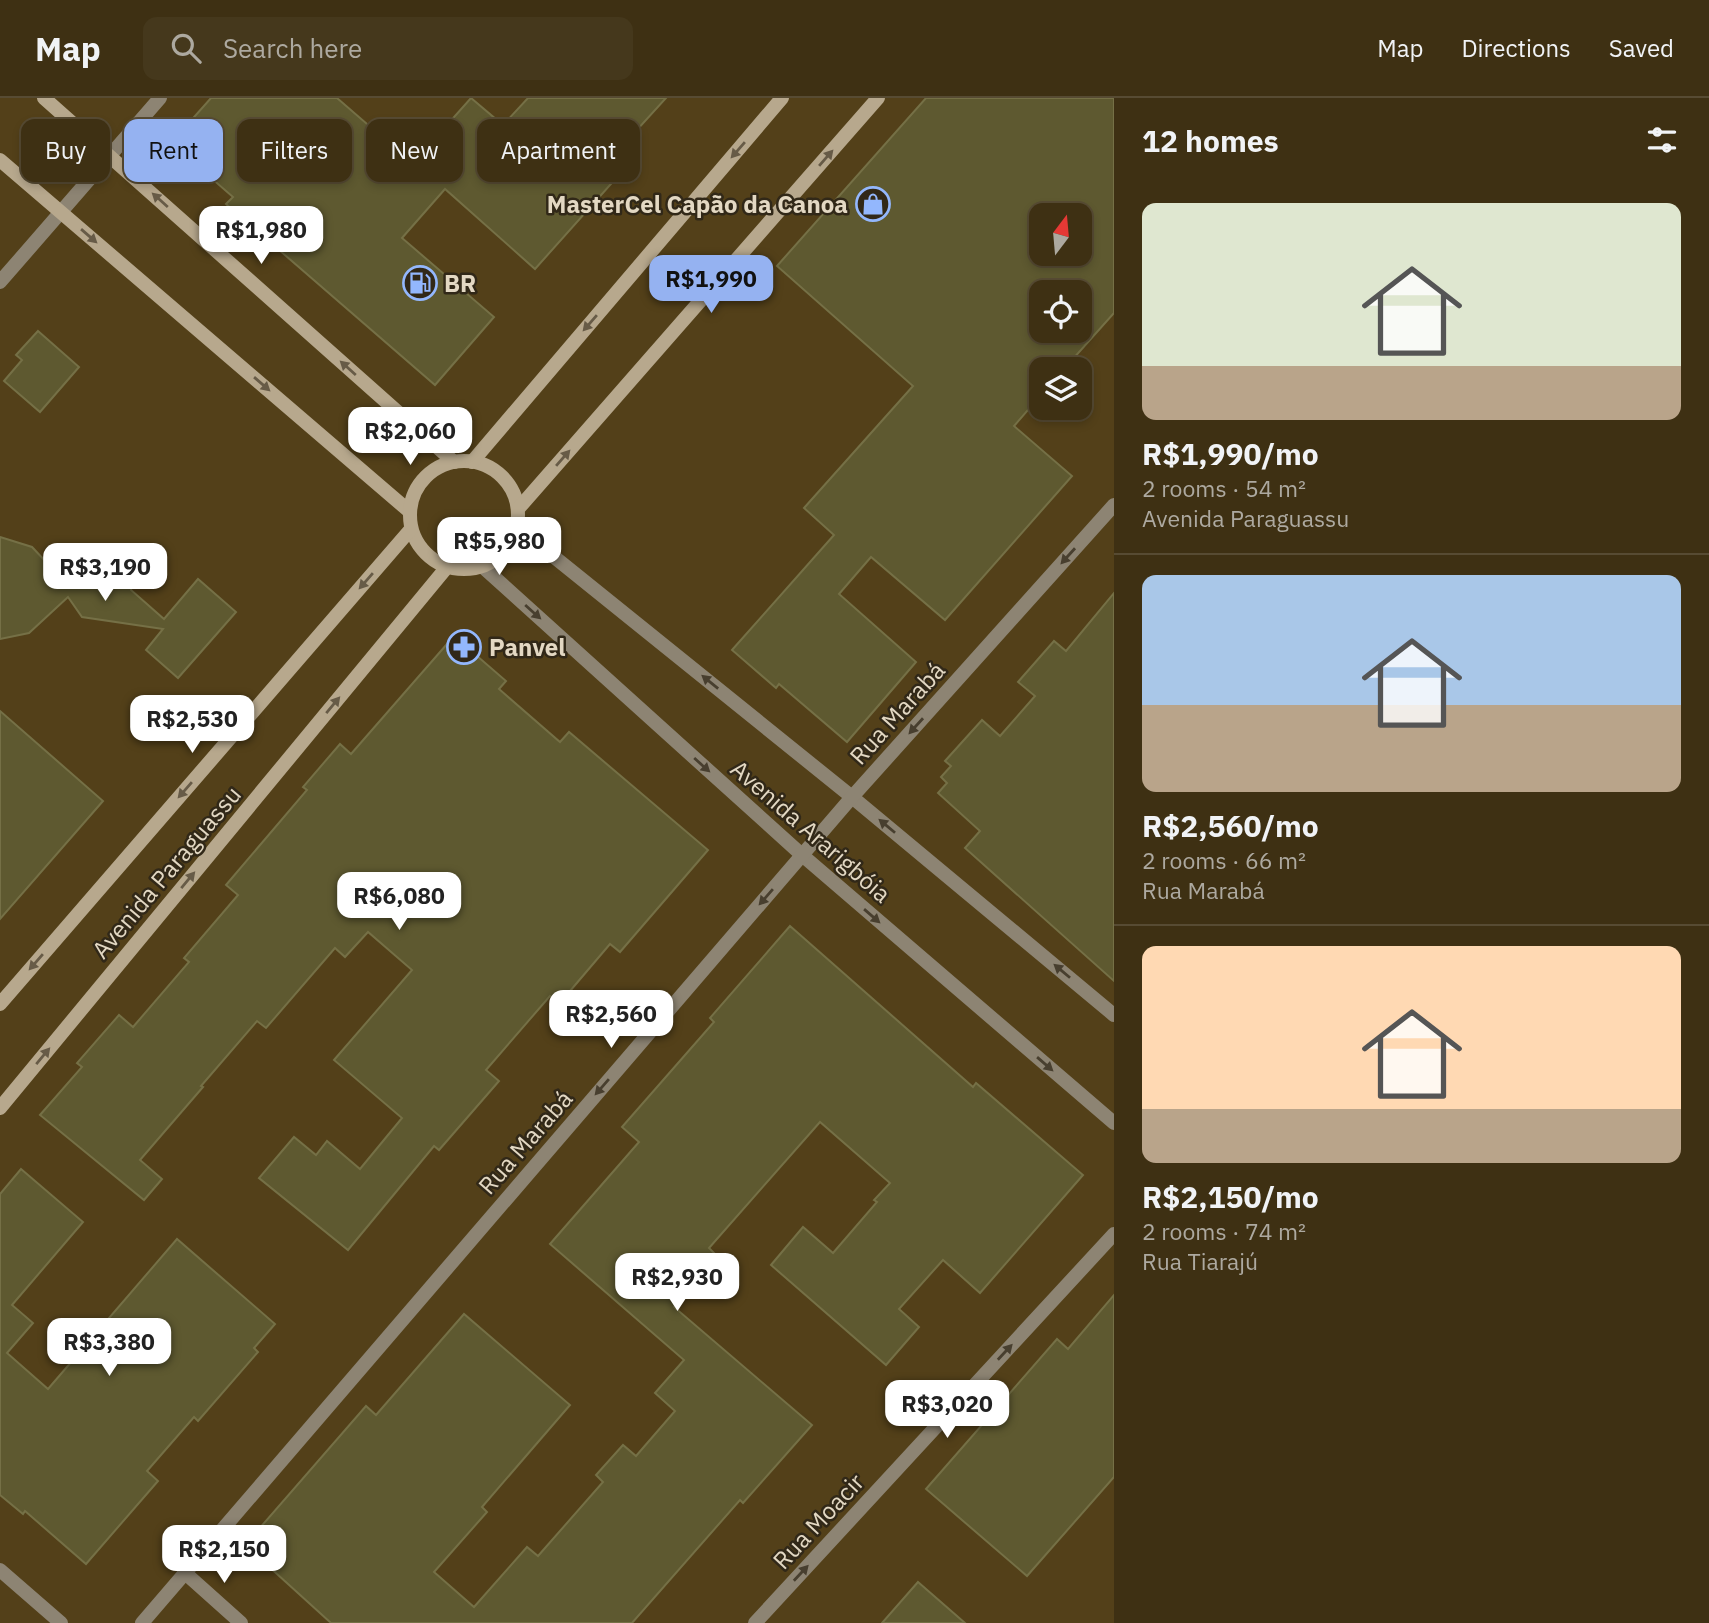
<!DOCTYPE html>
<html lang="en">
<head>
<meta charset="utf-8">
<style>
  :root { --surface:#3e3013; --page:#45381c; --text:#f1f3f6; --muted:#ada9a0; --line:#574b33; --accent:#95b2f1 }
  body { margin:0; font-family:"IBM Plex Sans",sans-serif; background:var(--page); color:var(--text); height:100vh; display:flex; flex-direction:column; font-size:26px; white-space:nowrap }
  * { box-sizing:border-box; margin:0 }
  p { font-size:23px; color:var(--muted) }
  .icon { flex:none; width:38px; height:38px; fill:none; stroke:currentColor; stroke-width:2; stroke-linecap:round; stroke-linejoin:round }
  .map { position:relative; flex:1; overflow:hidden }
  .sheet { display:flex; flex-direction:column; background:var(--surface); width:595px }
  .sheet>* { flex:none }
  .top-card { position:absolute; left:21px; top:21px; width:665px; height:63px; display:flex; gap:14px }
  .needle { width:46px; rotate:16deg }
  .tools { position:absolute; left:1029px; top:105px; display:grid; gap:14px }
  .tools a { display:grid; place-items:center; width:63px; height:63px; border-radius:14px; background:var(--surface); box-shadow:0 4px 10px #0003,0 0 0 2px var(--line); font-size:35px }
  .price { position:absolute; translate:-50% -60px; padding:0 16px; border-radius:14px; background:#fff; color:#222; font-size:23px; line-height:46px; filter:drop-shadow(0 2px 4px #0008) }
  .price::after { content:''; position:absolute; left:50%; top:42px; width:21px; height:16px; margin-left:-10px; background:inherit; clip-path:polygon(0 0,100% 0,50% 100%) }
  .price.current { background:var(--accent); color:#111 }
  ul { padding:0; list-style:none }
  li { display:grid; align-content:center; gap:14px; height:371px; padding:0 28px }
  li+li { border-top:2px solid var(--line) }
  li span { display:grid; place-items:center; height:217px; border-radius:14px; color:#555 }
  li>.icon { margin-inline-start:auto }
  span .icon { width:126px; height:126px; fill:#fffc; stroke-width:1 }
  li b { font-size:30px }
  h2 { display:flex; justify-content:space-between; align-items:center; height:84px; padding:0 28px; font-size:30px }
  .tag { padding:0 24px; border-radius:14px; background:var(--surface); box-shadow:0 4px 10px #0003,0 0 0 2px var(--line); font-size:24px; line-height:63px }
  .tag.current { background:var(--accent); color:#111 }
  header { display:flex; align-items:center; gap:42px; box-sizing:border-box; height:98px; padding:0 35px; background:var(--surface); border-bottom:2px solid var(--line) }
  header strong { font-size:33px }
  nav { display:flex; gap:38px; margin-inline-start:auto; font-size:24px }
  .search { width:490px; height:63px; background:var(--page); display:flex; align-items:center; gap:18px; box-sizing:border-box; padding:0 24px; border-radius:14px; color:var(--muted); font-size:26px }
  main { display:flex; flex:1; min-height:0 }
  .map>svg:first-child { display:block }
</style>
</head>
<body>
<header>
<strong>Map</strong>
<div class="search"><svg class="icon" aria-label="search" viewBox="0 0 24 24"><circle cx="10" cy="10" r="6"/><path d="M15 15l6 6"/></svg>Search here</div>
<nav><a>Map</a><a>Directions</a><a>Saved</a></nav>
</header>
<main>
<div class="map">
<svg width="1114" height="1525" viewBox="0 0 1114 1525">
  <rect width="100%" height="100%" fill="#534019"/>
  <!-- building -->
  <g fill="#5e5930" stroke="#757046" stroke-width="2" fill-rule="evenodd">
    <path d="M 211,0 L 337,0 L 390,46 L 392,44 L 414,64 L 471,0 L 503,27 L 528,0 L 666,0 L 615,56 L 627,68 L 535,171 L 445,91 L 402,140 L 494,219 L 435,287 L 226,106 L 233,99 L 171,45 Z"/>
    <path d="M 926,0 L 1114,0 L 1114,215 L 1064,271 L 1041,271 L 1041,297 L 1014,328 L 1072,378 L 945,522 L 871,459 L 839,496 L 916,564 L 847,644 L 779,586 L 776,590 L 732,552 L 834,437 L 804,410 L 913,288 L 777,168 ZM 1041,117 L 1080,117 L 1080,156 L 1041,156 ZM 1041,194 L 1080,194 L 1080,233 L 1041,233 Z"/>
    <path d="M 38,233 L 79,269 L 40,314 L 4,283 L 22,262 L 16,257 Z"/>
    <path d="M 0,439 L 32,449 L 61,480 L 92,457 L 117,461 L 133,482 L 131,492 L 164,521 L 198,481 L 236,514 L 178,580 L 146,552 L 163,531 L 82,519 L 68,499 L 29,535 L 0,541 Z"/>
    <path d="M 1114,495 L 1114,883 L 965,750 L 980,733 L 938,695 L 947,685 L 941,679 L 951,668 L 945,663 L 982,622 L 1000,638 L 1035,598 L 1018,584 L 1054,543 L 1066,553 Z"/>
    <path d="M 454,538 L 506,583 L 499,591 L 560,644 L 569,634 L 708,752 L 620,854 L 610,846 L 559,906 L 550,898 L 486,972 L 499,983 L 439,1052 L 434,1048 L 348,1152 L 259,1080 L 294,1039 L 316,1057 L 327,1043 L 360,1071 L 402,1020 L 334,962 L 412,872 L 368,834 L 345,859 L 335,850 L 266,930 L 257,923 L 201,988 L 203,989 L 140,1062 L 162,1081 L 144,1102 L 40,1017 L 82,969 L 77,965 L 119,917 L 133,929 L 189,864 L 184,860 L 238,797 L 226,787 L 307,692 L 303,689 L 340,646 L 351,656 Z"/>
    <path d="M 0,613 L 103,703 L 0,821 Z"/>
    <path d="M 790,828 L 973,989 L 976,985 L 1083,1077 L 980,1195 L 943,1162 L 899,1211 L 919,1229 L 886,1267 L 771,1167 L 803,1129 L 833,1155 L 877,1104 L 874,1102 L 890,1085 L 820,1024 L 709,1150 L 718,1159 L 674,1209 L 812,1327 L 743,1405 L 740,1402 L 632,1525 L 331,1525 L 245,1447 L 366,1308 L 376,1317 L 464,1216 L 570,1307 L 482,1409 L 487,1414 L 434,1474 L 474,1509 L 527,1449 L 538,1458 L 603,1384 L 596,1377 L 623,1347 L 636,1358 L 675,1313 L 655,1295 L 684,1262 L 550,1146 L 639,1044 L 622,1029 L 714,924 L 710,920 Z"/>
    <path d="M 21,1071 L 83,1124 L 12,1207 L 33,1225 L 7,1255 L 48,1291 L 177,1141 L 275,1226 L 254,1250 L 258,1254 L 198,1323 L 194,1319 L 147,1373 L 158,1383 L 86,1466 L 25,1413 L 23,1416 L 0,1397 L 0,1096 Z"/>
    <path d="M 1114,1197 L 1114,1379 L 1027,1478 L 926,1391 L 1057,1241 L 1068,1251 Z"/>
    <path d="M 918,1484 L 965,1525 L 882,1525 Z"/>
  </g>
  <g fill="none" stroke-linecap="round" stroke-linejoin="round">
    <!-- minor -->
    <g stroke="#8d8473" stroke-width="14">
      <path d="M 0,184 L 160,0"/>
      <path d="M 0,1472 L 61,1525"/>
      <path d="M 184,1474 L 241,1525"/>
      <path d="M 755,1525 L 1114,1136"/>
    </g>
    <!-- tertiary -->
    <g stroke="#8d8473" stroke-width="14">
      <path d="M 517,429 L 852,699 L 1114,917"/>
      <path d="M 483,469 L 802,757 L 1114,1025"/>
      <path d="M 142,1525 L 852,699 L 1114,407"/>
    </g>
    <!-- secondary -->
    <g stroke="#b7a88d" stroke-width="14">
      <path d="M 44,0 L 454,364"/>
      <path d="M 0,62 L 409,413"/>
      <circle cx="464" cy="417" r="54"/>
      <path d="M 472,364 L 782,0"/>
      <path d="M 518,411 L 878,0"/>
      <path d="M 0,906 L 411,431"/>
      <path d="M 0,1010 L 447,469"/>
    </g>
  </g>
  <!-- one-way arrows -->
  <defs><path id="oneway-solid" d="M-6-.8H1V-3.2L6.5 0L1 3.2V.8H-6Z" transform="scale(1.75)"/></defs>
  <g fill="#675b47">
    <use href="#oneway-solid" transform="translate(738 52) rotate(131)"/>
    <use href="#oneway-solid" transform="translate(826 60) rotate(-49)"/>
    <use href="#oneway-solid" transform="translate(160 102) rotate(-138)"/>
    <use href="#oneway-solid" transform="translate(89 138) rotate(41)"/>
    <use href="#oneway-solid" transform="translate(590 225) rotate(131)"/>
    <use href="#oneway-solid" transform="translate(348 270) rotate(-138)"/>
    <use href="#oneway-solid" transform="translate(262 286) rotate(41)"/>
    <use href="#oneway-solid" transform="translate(563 360) rotate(-49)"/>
    <use href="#oneway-solid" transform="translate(366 483) rotate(131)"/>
    <use href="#oneway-solid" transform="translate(333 607) rotate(-50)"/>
    <use href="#oneway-solid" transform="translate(185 692) rotate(131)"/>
    <use href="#oneway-solid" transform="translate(188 782) rotate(-50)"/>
    <use href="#oneway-solid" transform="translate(36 864) rotate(131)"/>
    <use href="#oneway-solid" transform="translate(43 958) rotate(-50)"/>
  </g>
  <g fill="#483f2f">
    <use href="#oneway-solid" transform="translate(1068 458) rotate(132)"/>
    <use href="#oneway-solid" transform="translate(533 514) rotate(42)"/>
    <use href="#oneway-solid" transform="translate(710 584) rotate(-141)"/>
    <use href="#oneway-solid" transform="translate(916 628) rotate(132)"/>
    <use href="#oneway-solid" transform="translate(702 667) rotate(42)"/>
    <use href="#oneway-solid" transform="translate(887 728) rotate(-140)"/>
    <use href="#oneway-solid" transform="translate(766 799) rotate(131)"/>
    <use href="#oneway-solid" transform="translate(872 818) rotate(41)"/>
    <use href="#oneway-solid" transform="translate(1062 873) rotate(-140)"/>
    <use href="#oneway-solid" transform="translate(1045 966) rotate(41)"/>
    <use href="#oneway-solid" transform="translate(602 989) rotate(131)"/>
    <use href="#oneway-solid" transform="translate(1005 1254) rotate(-47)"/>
    <use href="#oneway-solid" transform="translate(801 1475) rotate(-47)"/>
  </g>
  <!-- icons -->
  <defs>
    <g id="shop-ring" transform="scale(1.75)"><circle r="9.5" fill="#312818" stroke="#93b7fd" stroke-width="1.5"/><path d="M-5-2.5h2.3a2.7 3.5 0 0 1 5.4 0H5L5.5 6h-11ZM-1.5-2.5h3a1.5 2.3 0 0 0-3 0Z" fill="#93b7fd"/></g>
    <g id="fuel-ring" transform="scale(1.75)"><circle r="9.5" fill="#312818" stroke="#93b7fd" stroke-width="1.5"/><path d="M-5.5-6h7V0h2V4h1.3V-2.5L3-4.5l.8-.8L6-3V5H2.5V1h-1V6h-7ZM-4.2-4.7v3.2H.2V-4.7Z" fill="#93b7fd"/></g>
    <g id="pharmacy-ring" transform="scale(1.75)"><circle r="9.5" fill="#312818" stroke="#93b7fd" stroke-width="1.5"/><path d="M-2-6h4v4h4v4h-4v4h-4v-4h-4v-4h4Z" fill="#93b7fd"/></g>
  </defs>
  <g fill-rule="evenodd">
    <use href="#shop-ring" x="873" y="106"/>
    <use href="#fuel-ring" x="420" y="185"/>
    <use href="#pharmacy-ring" x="464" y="549"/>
  </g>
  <g text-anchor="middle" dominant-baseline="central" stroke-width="5" stroke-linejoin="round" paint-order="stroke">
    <!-- poi labels -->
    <g font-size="24" font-weight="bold" fill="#e3d8c3" stroke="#312818" text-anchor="start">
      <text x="848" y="106" text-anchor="end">MasterCel Capão da Canoa</text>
      <text x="444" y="185">BR</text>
      <text x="489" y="549">Panvel</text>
    </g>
    <!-- street labels -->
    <g font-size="24" fill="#e3d8c3" stroke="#312818">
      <text transform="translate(897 615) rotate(-48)">Rua Marabá</text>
      <text transform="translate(811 733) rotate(41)">Avenida Ararigbóia</text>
      <text transform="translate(166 774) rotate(-50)">Avenida Paraguassu</text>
      <text transform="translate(525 1044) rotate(-49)">Rua Marabá</text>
      <text transform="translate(818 1423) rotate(-47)">Rua Moacir</text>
    </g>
  </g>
</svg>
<div class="tools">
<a><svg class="needle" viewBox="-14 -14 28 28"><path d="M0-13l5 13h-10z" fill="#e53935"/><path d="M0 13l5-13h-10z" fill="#ada9a0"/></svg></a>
<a><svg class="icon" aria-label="locate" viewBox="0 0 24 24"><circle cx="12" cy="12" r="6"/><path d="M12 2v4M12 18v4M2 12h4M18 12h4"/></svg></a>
<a><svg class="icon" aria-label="layers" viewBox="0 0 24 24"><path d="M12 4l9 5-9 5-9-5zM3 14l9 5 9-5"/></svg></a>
</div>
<b class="price" style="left:261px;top:168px">R$1,980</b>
<b class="price current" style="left:711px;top:217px">R$1,990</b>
<b class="price" style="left:410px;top:369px">R$2,060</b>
<b class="price" style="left:499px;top:479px">R$5,980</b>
<b class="price" style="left:105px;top:505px">R$3,190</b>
<b class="price" style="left:192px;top:657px">R$2,530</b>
<b class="price" style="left:399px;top:834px">R$6,080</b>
<b class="price" style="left:611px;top:952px">R$2,560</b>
<b class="price" style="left:677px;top:1215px">R$2,930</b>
<b class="price" style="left:109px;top:1280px">R$3,380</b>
<b class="price" style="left:947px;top:1342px">R$3,020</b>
<b class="price" style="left:224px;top:1487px">R$2,150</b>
<div class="top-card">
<a class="tag">Buy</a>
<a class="tag current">Rent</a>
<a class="tag">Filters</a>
<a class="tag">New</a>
<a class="tag">Apartment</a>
</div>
</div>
<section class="sheet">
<h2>12 homes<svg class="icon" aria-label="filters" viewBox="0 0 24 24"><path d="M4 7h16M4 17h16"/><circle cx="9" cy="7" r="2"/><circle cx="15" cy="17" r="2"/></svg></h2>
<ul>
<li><span style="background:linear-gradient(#dfe7d0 75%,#b9a48a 0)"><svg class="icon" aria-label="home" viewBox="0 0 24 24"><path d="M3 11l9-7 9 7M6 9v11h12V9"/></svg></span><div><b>R$1,990/mo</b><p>2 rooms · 54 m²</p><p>Avenida Paraguassu</p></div></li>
<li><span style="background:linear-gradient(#a9c7e8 60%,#b9a48a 0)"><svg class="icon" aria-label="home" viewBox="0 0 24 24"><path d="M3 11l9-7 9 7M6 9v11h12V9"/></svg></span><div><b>R$2,560/mo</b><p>2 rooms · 66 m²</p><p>Rua Marabá</p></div></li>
<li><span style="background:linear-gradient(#ffd9b3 75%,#b9a48a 0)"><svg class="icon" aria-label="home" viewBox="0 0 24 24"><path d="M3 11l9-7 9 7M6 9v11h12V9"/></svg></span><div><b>R$2,150/mo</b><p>2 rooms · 74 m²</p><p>Rua Tiarajú</p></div></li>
</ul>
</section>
</main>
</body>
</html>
